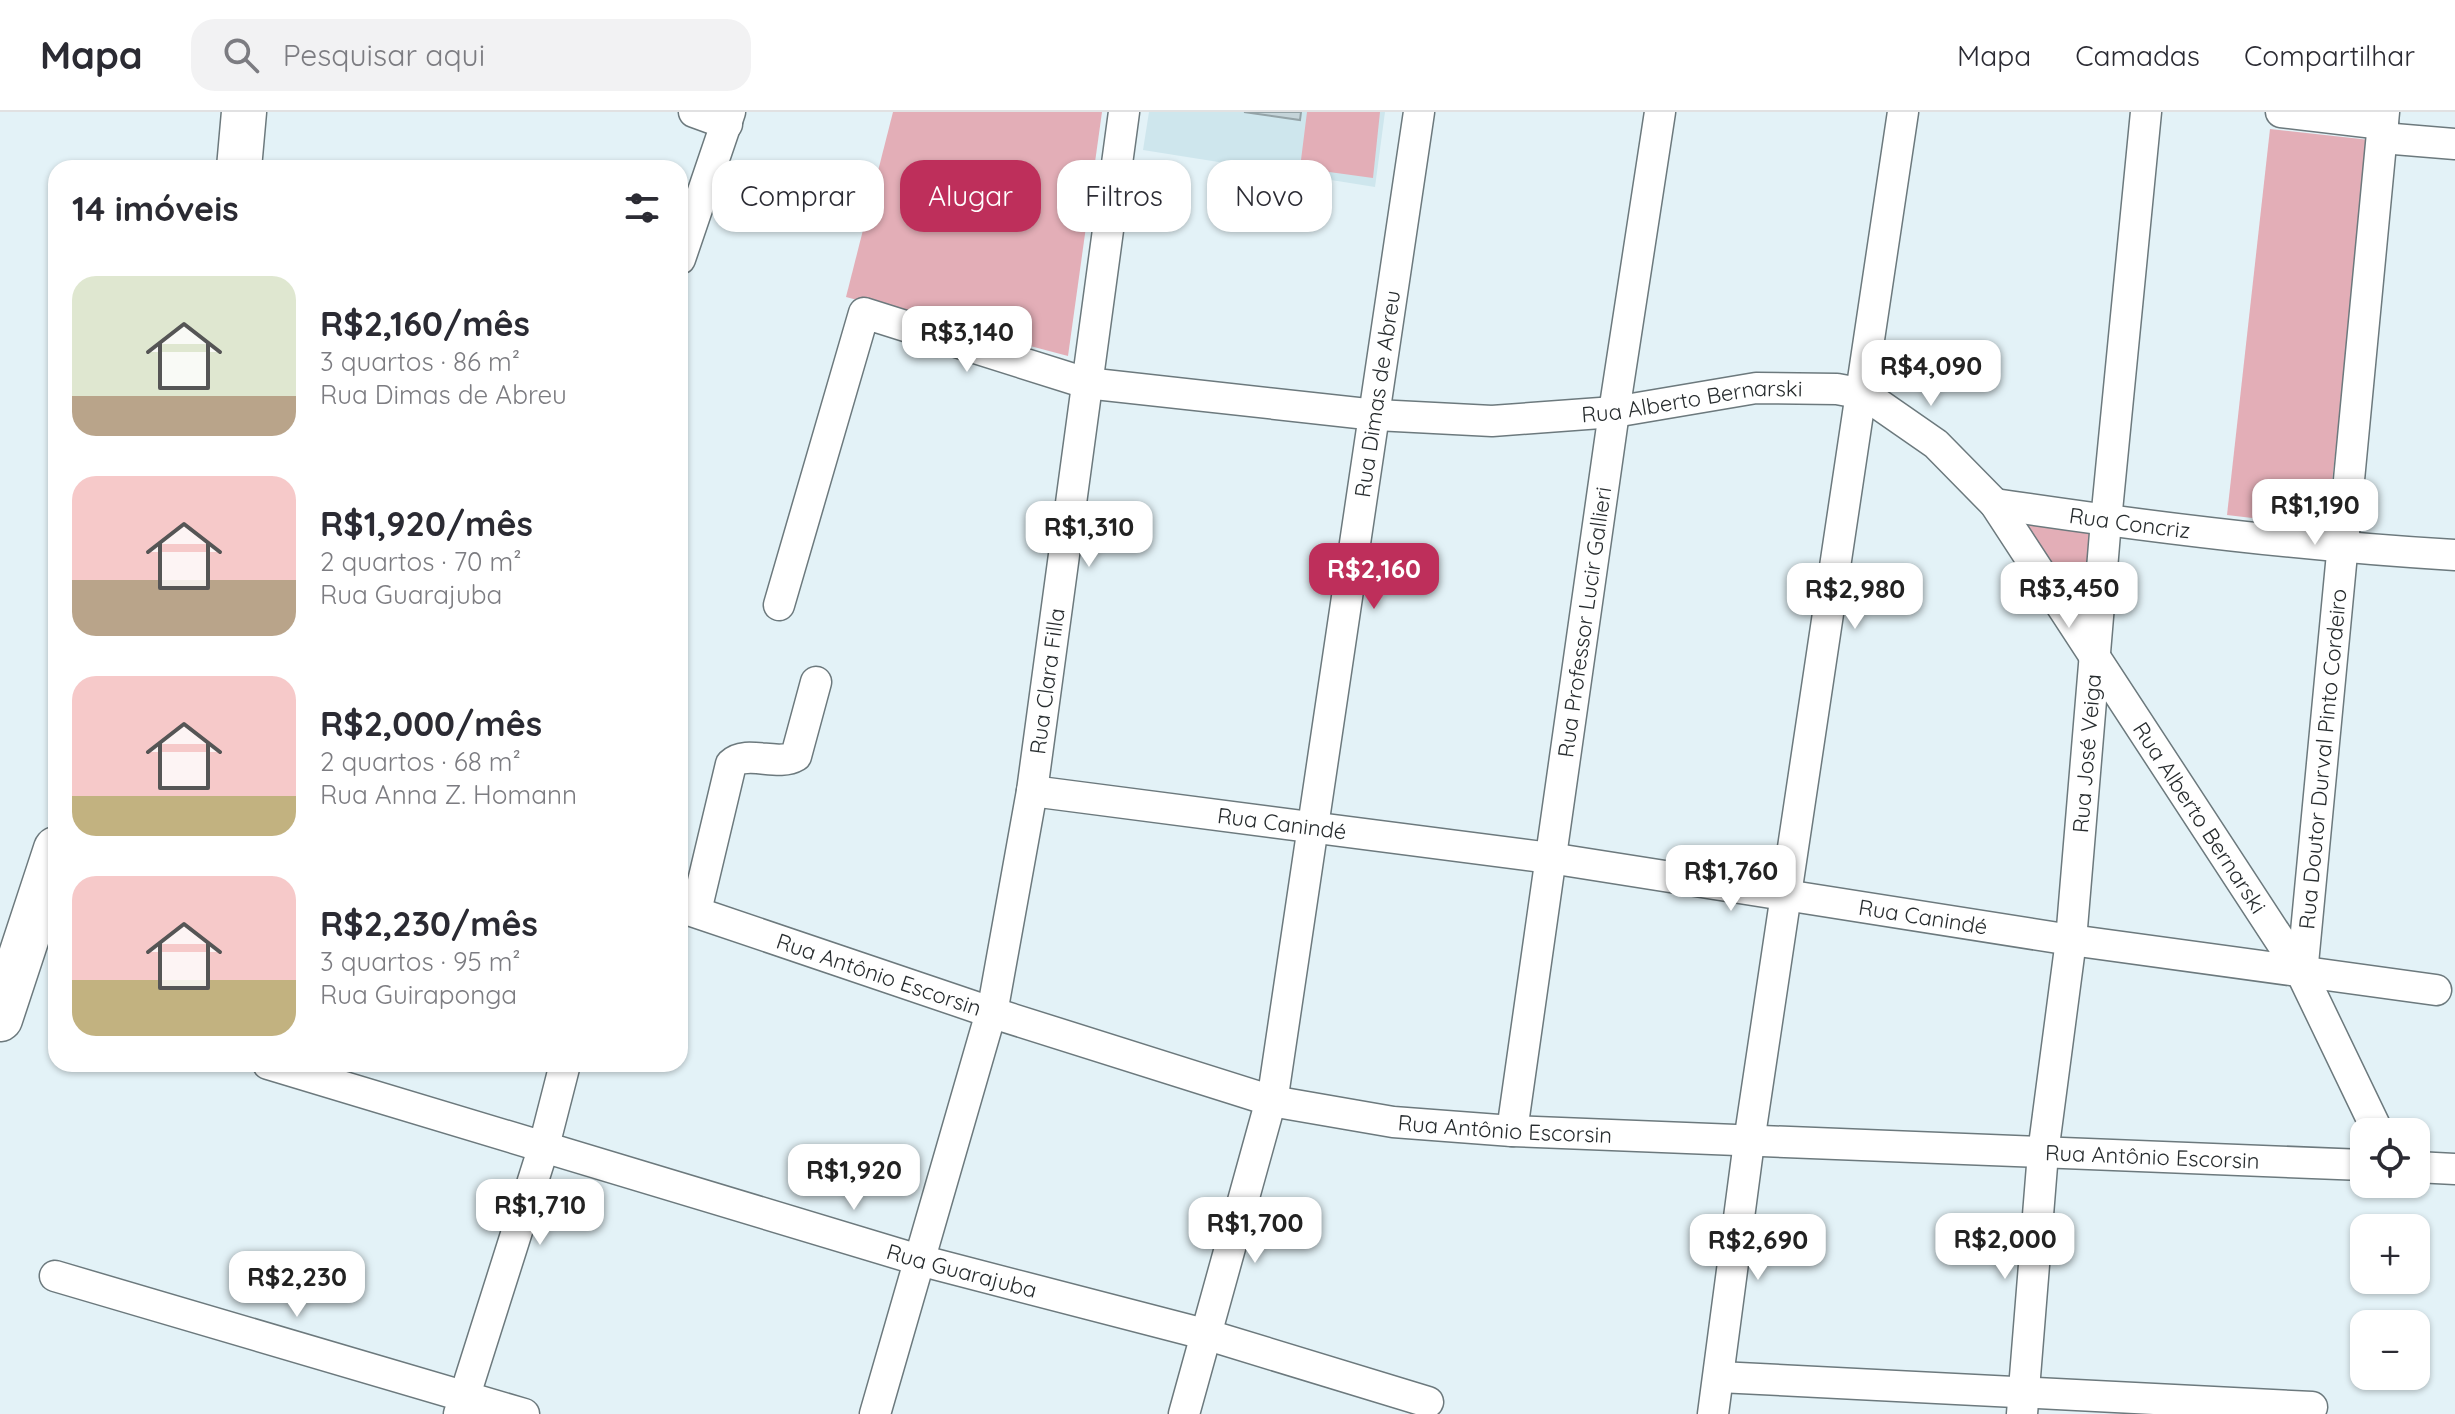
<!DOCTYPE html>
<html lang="pt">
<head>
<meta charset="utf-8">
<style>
  :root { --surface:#fff; --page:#f2f2f3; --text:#2b2b33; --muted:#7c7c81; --line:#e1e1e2; --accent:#be2f5b }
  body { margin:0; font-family:Quicksand,sans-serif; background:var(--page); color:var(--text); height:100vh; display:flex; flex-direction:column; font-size:30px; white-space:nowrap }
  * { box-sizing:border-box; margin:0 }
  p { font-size:26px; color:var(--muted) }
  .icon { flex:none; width:44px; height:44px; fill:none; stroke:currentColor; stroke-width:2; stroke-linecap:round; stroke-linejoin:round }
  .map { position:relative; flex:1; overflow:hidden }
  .details { position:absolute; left:48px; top:48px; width:640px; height:912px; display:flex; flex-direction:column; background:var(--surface); border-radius:24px; box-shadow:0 2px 6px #0004 }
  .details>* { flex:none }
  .hud { position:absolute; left:712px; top:48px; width:760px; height:72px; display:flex; gap:16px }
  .fabs { position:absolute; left:2350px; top:1006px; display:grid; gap:16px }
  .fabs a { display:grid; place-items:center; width:80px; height:80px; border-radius:16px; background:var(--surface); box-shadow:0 2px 6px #0004; font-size:40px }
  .price { position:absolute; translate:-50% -68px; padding:0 18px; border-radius:16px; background:#fff; color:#222; font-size:26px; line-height:52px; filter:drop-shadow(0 2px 4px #0008) }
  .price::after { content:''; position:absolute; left:50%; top:48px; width:24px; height:18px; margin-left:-12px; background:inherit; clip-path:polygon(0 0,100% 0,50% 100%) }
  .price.on { background:var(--accent); color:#fff }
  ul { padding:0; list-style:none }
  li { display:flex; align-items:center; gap:24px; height:200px; padding:0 24px }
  li span { display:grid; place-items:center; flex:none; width:224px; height:160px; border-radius:24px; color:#555 }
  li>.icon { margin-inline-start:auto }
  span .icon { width:96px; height:96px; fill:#fffc; stroke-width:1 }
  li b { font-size:34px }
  h2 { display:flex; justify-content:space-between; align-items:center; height:96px; padding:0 24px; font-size:34px }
  .tag { padding:0 28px; border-radius:24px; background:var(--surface); box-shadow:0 2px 6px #0004; font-size:28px; line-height:72px }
  .tag.on { background:var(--accent); color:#fff }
  header { display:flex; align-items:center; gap:48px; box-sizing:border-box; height:112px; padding:0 40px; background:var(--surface); border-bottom:2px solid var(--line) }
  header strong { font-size:38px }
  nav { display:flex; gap:44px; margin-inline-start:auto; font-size:28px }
  .search { width:560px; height:72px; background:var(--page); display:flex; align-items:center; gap:20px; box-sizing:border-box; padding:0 28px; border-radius:24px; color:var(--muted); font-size:30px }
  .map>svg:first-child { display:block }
</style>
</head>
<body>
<header>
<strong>Mapa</strong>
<div class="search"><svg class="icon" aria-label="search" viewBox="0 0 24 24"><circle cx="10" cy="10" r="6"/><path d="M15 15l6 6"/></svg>Pesquisar aqui</div>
<nav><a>Mapa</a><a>Camadas</a><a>Compartilhar</a></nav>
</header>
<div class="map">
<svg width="2455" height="1302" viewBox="0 0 2455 1302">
  <rect width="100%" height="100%" fill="#e3f2f7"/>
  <!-- built -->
  <path fill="#cee6ed" d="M 1149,0 L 1385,0 L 1375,75 L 1143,38 Z"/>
  <!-- green -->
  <g fill="#e3aeb7">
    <path d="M 893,0 L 1102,0 L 1068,244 L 846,185 Z"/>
    <path d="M 1307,0 L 1380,0 L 1373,66 L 1300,56 Z"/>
    <path d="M 2270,17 L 2370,28 L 2327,415 L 2227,403 Z"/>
    <path d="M 2020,405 L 2095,415 L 2082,509 Z"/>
  </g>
  <!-- building -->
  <path fill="#c5d4d9" stroke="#94a3a7" stroke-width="2" d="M 1244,0 L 1301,0 L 1300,8 Z"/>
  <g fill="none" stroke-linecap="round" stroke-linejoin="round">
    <!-- minor casing -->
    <g stroke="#6c797d" stroke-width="33">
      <g id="minor">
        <path d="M 694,0 L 727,12"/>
        <path d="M 2281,0 L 2383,12"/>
        <path d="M 2382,26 L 2455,32"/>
        <path d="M 680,147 L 730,0"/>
        <path id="s1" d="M 1995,392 C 2148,415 2301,434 2455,443"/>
        <path id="s2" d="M 779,493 L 864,201 L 1086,271 L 1376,303 L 1492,309 L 1614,300 L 1756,276 L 1837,277 L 1864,282 L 1936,332 L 1995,392 L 2302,862 L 2378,1020"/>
        <path id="s3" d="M 1032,679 L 1550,746 L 2071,828 L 2436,878"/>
        <path id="s4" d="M 680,795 L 990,900 L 1272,989 L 1393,1010 L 1512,1019 L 2364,1053"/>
        <path d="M 696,799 L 731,652 C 746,637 778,655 796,644 L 816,570"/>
        <path id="s5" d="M 2302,862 L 2384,0"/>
        <path id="s6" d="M 268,952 L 919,1148 L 1208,1223 L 1428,1290"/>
        <path id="s7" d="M 1512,1019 L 1614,300 L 1660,0"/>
        <path d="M 2416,1055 L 2455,1057"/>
        <path d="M 55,1164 L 524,1302"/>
        <path d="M 1719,1265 L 2312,1295"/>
        <path d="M 459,1302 L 544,1034 L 565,952"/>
        <path id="s8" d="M 875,1302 L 994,890 L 1032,679 L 1124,0"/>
        <path id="s9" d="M 1184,1302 L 1274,977 L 1419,0"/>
        <path d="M 1713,1302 L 1749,1030 L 1903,0"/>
        <path id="s10" d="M 2022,1302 L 2043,1041 L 2071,828 L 2106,409 L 2146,0"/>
      </g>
    </g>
    <!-- highway casing -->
    <g stroke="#6c797d" stroke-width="47">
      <g id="highway">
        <path d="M 239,56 L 244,0"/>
        <path d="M 0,907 L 56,737"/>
      </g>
    </g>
    <!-- minor -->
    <use href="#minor" stroke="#fff" stroke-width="30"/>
    <!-- highway -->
    <use href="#highway" stroke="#fff" stroke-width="44"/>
  </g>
  <g text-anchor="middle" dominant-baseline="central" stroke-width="8" stroke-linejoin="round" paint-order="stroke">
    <!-- street labels -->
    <g font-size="22" fill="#272c2e" stroke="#e3f2f7">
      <text stroke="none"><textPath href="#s9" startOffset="1040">Rua Dimas de Abreu</textPath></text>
      <text stroke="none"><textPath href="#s2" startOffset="1146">Rua Alberto Bernarski</textPath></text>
      <text stroke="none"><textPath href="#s1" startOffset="136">Rua Concriz</textPath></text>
      <text stroke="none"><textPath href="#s7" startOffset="514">Rua Professor Lucir Gallieri</textPath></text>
      <text stroke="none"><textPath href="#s8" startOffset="754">Rua Clara Filla</textPath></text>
      <text stroke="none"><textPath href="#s10" startOffset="664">Rua José Veiga</textPath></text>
      <text stroke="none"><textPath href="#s5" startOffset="216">Rua Doutor Durval Pinto Cordeiro</textPath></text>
      <text stroke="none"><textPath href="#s2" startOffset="1866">Rua Alberto Bernarski</textPath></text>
      <text stroke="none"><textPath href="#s3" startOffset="252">Rua Canindé</textPath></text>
      <text stroke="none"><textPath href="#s3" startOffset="900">Rua Canindé</textPath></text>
      <text stroke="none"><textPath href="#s4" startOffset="210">Rua Antônio Escorsin</textPath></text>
      <text stroke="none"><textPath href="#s4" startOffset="858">Rua Antônio Escorsin</textPath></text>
      <text stroke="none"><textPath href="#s4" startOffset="1506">Rua Antônio Escorsin</textPath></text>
      <text stroke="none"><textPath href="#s6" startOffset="724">Rua Guarajuba</textPath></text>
    </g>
  </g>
</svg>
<div class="fabs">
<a><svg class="icon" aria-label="locate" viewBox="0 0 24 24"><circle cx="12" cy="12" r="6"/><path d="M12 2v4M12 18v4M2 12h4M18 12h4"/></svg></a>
<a>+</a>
<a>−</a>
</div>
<b class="price" style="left:967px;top:262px">R$3,140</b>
<b class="price" style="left:1931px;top:296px">R$4,090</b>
<b class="price" style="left:2315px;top:435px">R$1,190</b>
<b class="price" style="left:1089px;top:457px">R$1,310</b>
<b class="price on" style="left:1374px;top:499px">R$2,160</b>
<b class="price" style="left:2069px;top:518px">R$3,450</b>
<b class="price" style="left:1855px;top:519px">R$2,980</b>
<b class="price" style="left:1731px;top:801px">R$1,760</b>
<b class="price" style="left:854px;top:1100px">R$1,920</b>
<b class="price" style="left:540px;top:1135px">R$1,710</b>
<b class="price" style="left:1255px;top:1153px">R$1,700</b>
<b class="price" style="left:2005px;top:1169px">R$2,000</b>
<b class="price" style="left:1758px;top:1170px">R$2,690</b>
<b class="price" style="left:297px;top:1207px">R$2,230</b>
<div class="hud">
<a class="tag">Comprar</a>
<a class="tag on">Alugar</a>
<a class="tag">Filtros</a>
<a class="tag">Novo</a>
</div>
<section class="details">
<h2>14 imóveis<svg class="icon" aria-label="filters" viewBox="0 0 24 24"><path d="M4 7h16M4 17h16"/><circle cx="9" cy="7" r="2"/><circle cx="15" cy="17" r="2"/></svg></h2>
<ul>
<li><span style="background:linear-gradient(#dfe7d0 75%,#b9a48a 0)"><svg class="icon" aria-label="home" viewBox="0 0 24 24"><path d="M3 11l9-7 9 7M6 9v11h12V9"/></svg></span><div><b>R$2,160/mês</b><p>3 quartos · 86 m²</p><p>Rua Dimas de Abreu</p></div></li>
<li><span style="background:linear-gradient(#f6c9c9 65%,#b9a48a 0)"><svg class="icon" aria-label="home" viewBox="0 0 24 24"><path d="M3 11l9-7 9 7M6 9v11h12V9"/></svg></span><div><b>R$1,920/mês</b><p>2 quartos · 70 m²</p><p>Rua Guarajuba</p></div></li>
<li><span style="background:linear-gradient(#f6c9c9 75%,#c2b280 0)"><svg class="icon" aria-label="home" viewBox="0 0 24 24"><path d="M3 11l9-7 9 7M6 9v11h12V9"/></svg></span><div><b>R$2,000/mês</b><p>2 quartos · 68 m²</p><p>Rua Anna Z. Homann</p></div></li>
<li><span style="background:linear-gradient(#f6c9c9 65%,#c2b280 0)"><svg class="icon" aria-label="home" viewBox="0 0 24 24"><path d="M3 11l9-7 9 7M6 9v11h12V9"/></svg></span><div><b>R$2,230/mês</b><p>3 quartos · 95 m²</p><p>Rua Guiraponga</p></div></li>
</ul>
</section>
</div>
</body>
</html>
